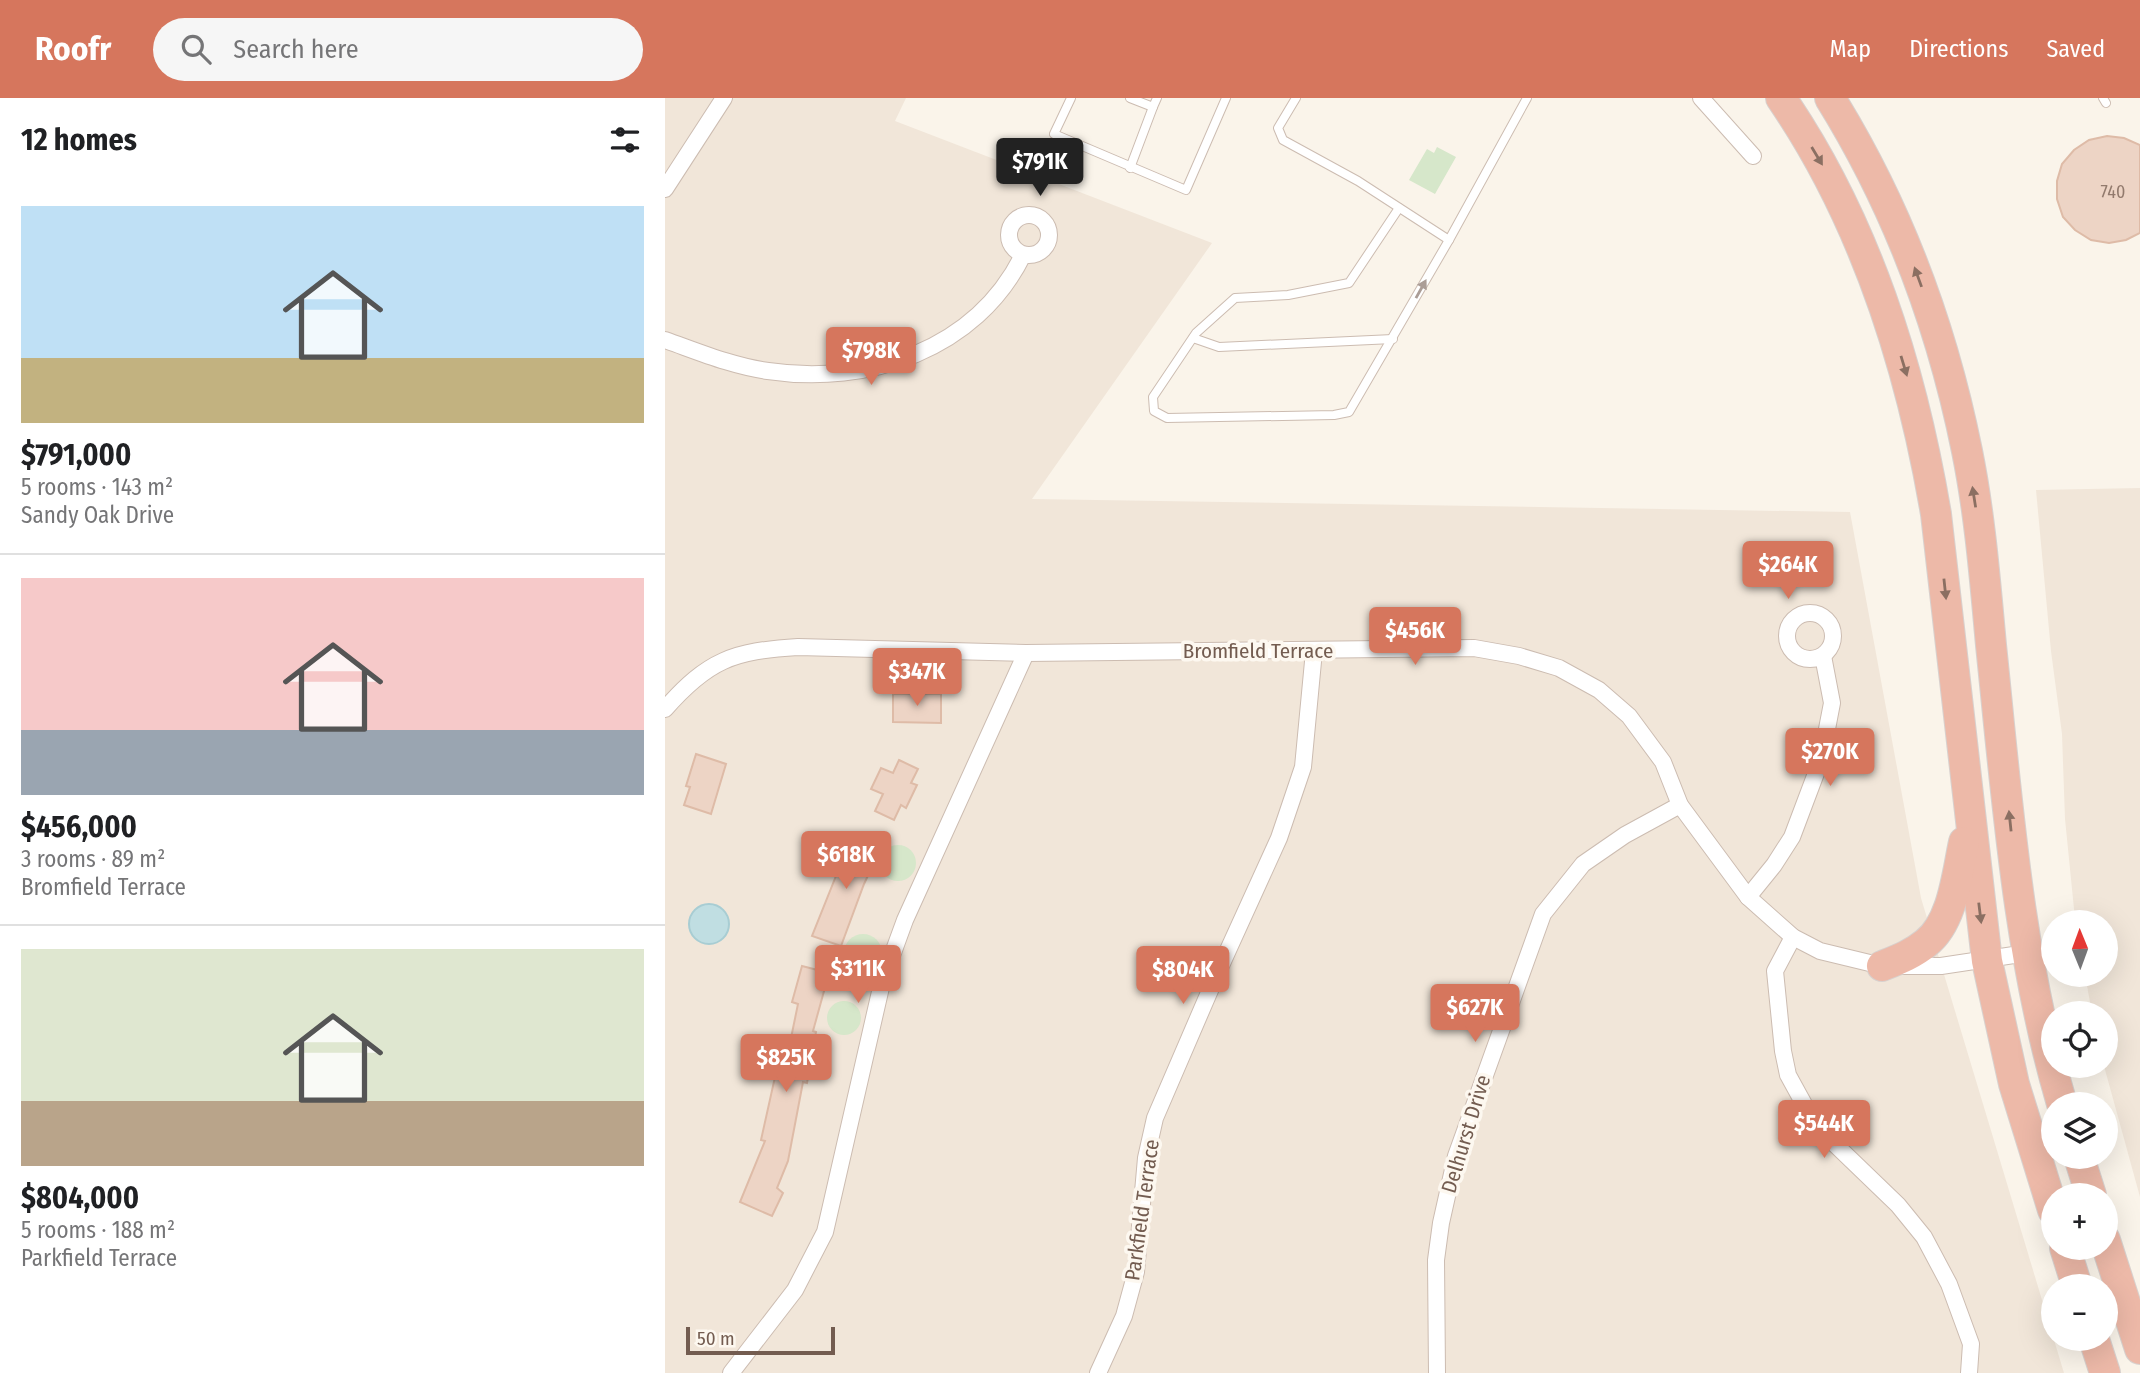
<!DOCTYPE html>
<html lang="en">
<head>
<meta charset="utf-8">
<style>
  :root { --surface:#fff; --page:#f6f6f6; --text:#202124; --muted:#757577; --line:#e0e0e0; --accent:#d6765d }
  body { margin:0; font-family:"Fira Sans Condensed",sans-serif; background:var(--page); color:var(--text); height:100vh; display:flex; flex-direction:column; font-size:26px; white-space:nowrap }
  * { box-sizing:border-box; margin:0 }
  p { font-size:23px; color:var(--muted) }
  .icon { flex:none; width:38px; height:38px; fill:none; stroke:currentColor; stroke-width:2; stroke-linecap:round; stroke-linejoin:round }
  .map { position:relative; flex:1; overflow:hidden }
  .details { display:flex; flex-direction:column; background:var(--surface); width:665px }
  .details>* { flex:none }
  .needle { width:46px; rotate:359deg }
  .controls { position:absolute; left:1376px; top:812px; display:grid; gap:14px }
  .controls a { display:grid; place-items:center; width:77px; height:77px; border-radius:50%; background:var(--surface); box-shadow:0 7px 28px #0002; font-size:35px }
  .scale { position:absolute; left:21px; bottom:18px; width:149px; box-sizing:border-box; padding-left:7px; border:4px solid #735c50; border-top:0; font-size:19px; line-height:24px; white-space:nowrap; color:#735c50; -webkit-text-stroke:5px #fdf8f0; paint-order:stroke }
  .price { position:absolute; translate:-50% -60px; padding:0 16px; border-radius:7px; background:var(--accent); color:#fff; font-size:23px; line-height:46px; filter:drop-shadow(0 2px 4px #0008) }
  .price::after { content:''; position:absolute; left:50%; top:42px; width:21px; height:16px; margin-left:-10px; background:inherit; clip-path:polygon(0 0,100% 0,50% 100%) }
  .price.current { background:#222; color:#fff }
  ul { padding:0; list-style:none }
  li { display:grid; align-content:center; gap:14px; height:371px; padding:0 21px }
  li+li { border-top:2px solid var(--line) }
  li span { display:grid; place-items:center; height:217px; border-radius:0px; color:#555 }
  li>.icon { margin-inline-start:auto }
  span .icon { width:126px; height:126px; fill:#fffc; stroke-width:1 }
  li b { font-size:30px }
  h2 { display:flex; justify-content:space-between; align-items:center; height:84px; padding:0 21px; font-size:30px }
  header { display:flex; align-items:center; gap:42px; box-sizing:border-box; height:98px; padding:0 35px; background:var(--accent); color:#fff }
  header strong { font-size:33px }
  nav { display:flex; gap:38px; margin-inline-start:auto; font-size:24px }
  .search { width:490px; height:63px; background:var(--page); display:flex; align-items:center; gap:18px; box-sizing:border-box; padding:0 24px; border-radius:38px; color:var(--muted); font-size:26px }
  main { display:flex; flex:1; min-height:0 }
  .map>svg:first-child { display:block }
</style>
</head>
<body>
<header>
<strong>Roofr</strong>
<div class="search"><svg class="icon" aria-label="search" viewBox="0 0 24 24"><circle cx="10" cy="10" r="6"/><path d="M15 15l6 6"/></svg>Search here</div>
<nav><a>Map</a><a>Directions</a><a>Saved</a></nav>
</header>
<main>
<section class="details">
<h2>12 homes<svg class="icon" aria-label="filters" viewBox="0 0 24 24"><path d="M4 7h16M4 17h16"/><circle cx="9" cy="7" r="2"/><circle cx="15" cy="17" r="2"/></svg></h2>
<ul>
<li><span style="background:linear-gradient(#bfe0f5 70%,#c2b280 0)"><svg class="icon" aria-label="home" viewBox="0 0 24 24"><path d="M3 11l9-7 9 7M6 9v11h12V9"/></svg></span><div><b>$791,000</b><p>5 rooms · 143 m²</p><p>Sandy Oak Drive</p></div></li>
<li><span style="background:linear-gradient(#f6c9c9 70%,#9aa5b1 0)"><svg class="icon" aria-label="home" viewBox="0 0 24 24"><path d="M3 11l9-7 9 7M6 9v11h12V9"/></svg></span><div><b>$456,000</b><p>3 rooms · 89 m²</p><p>Bromfield Terrace</p></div></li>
<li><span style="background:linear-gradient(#dfe7d0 70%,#b9a48a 0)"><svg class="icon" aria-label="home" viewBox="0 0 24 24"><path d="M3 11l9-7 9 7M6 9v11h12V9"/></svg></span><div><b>$804,000</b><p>5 rooms · 188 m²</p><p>Parkfield Terrace</p></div></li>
</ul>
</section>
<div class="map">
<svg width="1475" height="1275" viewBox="0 0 1475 1275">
  <rect width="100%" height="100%" fill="#faf4ea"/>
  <!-- residential -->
  <g fill="#f1e6d9">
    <path d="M 0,0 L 241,0 L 230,23 L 547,145 L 367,401 L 1185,414 L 1256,800 L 1399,1275 L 0,1275 Z"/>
    <path d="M 1475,390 L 1475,1099 L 1439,968 L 1440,915 L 1427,915 L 1420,877 L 1440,877 L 1440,824 L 1411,824 L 1410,821 L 1400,721 L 1397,636 L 1386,553 L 1371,392 Z"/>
  </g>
  <!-- green -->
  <g fill="#d6e7ca">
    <path d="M 772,49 L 791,59 L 770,96 L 744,82 L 762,51 L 769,55 Z"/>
    <circle cx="233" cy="765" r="18"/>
    <circle cx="198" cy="855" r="19"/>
    <circle cx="179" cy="920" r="17"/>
  </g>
  <!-- water -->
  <circle fill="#c0dee2" stroke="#a8cdd3" stroke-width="2" cx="44" cy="826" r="20"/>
  <!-- building -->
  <g fill="#edd4c5" stroke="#debba7" stroke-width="2">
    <path d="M 1442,38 L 1459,40 L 1475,47 L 1475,135 L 1461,142 L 1444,145 L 1426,142 L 1410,132 L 1398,119 L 1392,101 L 1392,83 L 1397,66 L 1409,52 L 1424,42 Z"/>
    <path d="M 228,596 L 276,596 L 276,625 L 228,624 Z"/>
    <path d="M 31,656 L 61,666 L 46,716 L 19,707 L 25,689 L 21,688 Z"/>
    <path d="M 234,662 L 253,671 L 246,685 L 252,687 L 241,710 L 236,707 L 229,722 L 210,713 L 218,696 L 206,691 L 216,670 L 228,675 Z"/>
    <path d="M 187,738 L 216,750 L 199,786 L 176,848 L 147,838 Z"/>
    <path d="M 137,868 L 164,875 L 148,933 L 151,934 L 142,985 L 138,984 L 123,1063 L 112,1090 L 118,1095 L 107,1118 L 75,1104 L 100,1043 L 96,1042 L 110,979 L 106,978 L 113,938 L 126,940 L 133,906 L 127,904 Z"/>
  </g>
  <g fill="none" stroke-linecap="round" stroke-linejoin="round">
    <!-- lane casing -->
    <g stroke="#ccbcb1" stroke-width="10">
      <g id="lane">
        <path d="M 406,0 L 389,36 L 521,92 L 561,0"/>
        <path d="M 465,0 L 488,9 L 492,0"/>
        <path d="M 631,0 L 613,30 L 618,42 L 693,83 L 784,142 L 862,0"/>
        <path d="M 1438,0 L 1441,5"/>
        <path d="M 465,70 L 488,9"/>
        <path d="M 734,110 L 684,185 L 623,197 L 570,200 L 531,235 L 488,299 L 489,313 L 502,320 L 669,317 L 684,314 L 784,142"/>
        <path d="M 528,240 L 554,249 L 728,241"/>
      </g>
    </g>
    <!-- street casing -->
    <g stroke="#ccbcb1" stroke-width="18">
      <g id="street">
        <path d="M 1036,0 L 1088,58"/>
        <path d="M 0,91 L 59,0"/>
        <circle cx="364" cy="137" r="20"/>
        <path d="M 0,242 C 34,254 67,268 103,273 C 203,288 311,252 358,157"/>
        <circle cx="1145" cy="538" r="23"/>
        <path d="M 0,611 C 43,562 68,553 133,549 L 361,555 L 809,550 L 854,558 L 894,570 L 934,592 L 964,618 L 998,664 L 1015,707 L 1083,799 L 1128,839 L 1155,853 L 1217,868 L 1276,868 L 1362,855"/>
        <path d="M 1083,799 L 1109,767 L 1127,739 L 1156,662 L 1167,605 L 1158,558"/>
        <path d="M 1128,839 L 1110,873 L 1118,953 L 1123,977 L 1151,1028 L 1233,1107 L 1259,1139 L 1284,1186 L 1306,1246 L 1304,1275"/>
        <path d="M 66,1275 L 130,1192 L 160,1134 L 217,885 L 240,822 L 361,555"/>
        <path d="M 433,1275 L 459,1218 L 471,1174 L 481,1060 L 490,1020 L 549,883 L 614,740 L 638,669 L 649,553"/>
        <path d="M 772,1275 L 771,1162 L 776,1125 L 791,1058 L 878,816 L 918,766 L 960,737 L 1015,707"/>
      </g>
    </g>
    <!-- highway casing -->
    <g stroke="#d8d1ce" stroke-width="32">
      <g id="highway">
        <path d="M 1116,0 C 1201,124 1246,269 1271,416 L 1322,863 L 1349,986 L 1388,1112"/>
        <path d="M 1165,0 C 1232,108 1277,229 1302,353 C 1315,417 1320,482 1326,547 C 1342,701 1353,857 1397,1006"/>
        <path d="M 1217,868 C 1232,862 1248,856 1261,845 C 1288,824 1292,776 1299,744"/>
        <path d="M 1414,1059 L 1426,1097"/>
        <path d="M 1440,1142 L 1475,1251"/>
        <path d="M 1400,1150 L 1412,1188"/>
        <path d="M 1429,1241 L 1440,1275"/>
      </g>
    </g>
    <!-- lane -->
    <use href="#lane" stroke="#fff" stroke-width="8"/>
    <!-- street -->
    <use href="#street" stroke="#fff" stroke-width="16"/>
    <!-- highway -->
    <use href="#highway" stroke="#edb9a8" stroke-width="30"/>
  </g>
  <!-- one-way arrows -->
  <defs><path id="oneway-solid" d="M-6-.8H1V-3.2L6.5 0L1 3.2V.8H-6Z" transform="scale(1.75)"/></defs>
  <g fill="#8b6f62">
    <use href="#oneway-solid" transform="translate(1152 58) rotate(59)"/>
    <use href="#oneway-solid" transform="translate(1253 179) rotate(-110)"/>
    <use href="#oneway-solid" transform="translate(1239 268) rotate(73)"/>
    <use href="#oneway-solid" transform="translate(1309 399) rotate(-99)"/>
    <use href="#oneway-solid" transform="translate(1280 491) rotate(84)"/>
    <use href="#oneway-solid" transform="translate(1345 723) rotate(-96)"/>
    <use href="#oneway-solid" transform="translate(1315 815) rotate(83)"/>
  </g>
  <use fill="#ab9d96" href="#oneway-solid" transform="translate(756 191) rotate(-61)"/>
  <g text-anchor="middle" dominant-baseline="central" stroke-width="7" stroke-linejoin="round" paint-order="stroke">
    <!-- number labels -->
    <g font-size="18" fill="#927a6d">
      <text x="1448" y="94">740</text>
    </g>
    <!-- street labels -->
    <g font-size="21" fill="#735c50" stroke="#fdf8f0">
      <text x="593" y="553">Bromfield Terrace</text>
      <text transform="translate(801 1036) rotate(-73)">Delhurst Drive</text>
      <text transform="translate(477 1112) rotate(-82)">Parkfield Terrace</text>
    </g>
  </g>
</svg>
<div class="controls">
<a><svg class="needle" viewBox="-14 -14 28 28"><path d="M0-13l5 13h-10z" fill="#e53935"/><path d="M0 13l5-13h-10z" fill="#757577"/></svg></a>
<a><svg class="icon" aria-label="locate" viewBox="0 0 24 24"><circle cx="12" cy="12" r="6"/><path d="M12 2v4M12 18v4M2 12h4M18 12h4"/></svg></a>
<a><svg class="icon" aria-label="layers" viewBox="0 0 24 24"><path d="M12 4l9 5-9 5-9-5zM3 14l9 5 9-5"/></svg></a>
<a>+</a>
<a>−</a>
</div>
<div class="scale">50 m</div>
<b class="price current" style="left:375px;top:100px">$791K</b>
<b class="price" style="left:206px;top:289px">$798K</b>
<b class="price" style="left:1123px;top:503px">$264K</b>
<b class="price" style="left:750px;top:569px">$456K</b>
<b class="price" style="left:252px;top:610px">$347K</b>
<b class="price" style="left:1165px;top:690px">$270K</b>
<b class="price" style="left:181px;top:793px">$618K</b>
<b class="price" style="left:193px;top:907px">$311K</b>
<b class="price" style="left:518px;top:908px">$804K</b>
<b class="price" style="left:810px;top:946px">$627K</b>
<b class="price" style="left:121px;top:996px">$825K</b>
<b class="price" style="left:1159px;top:1062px">$544K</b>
</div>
</main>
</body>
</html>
